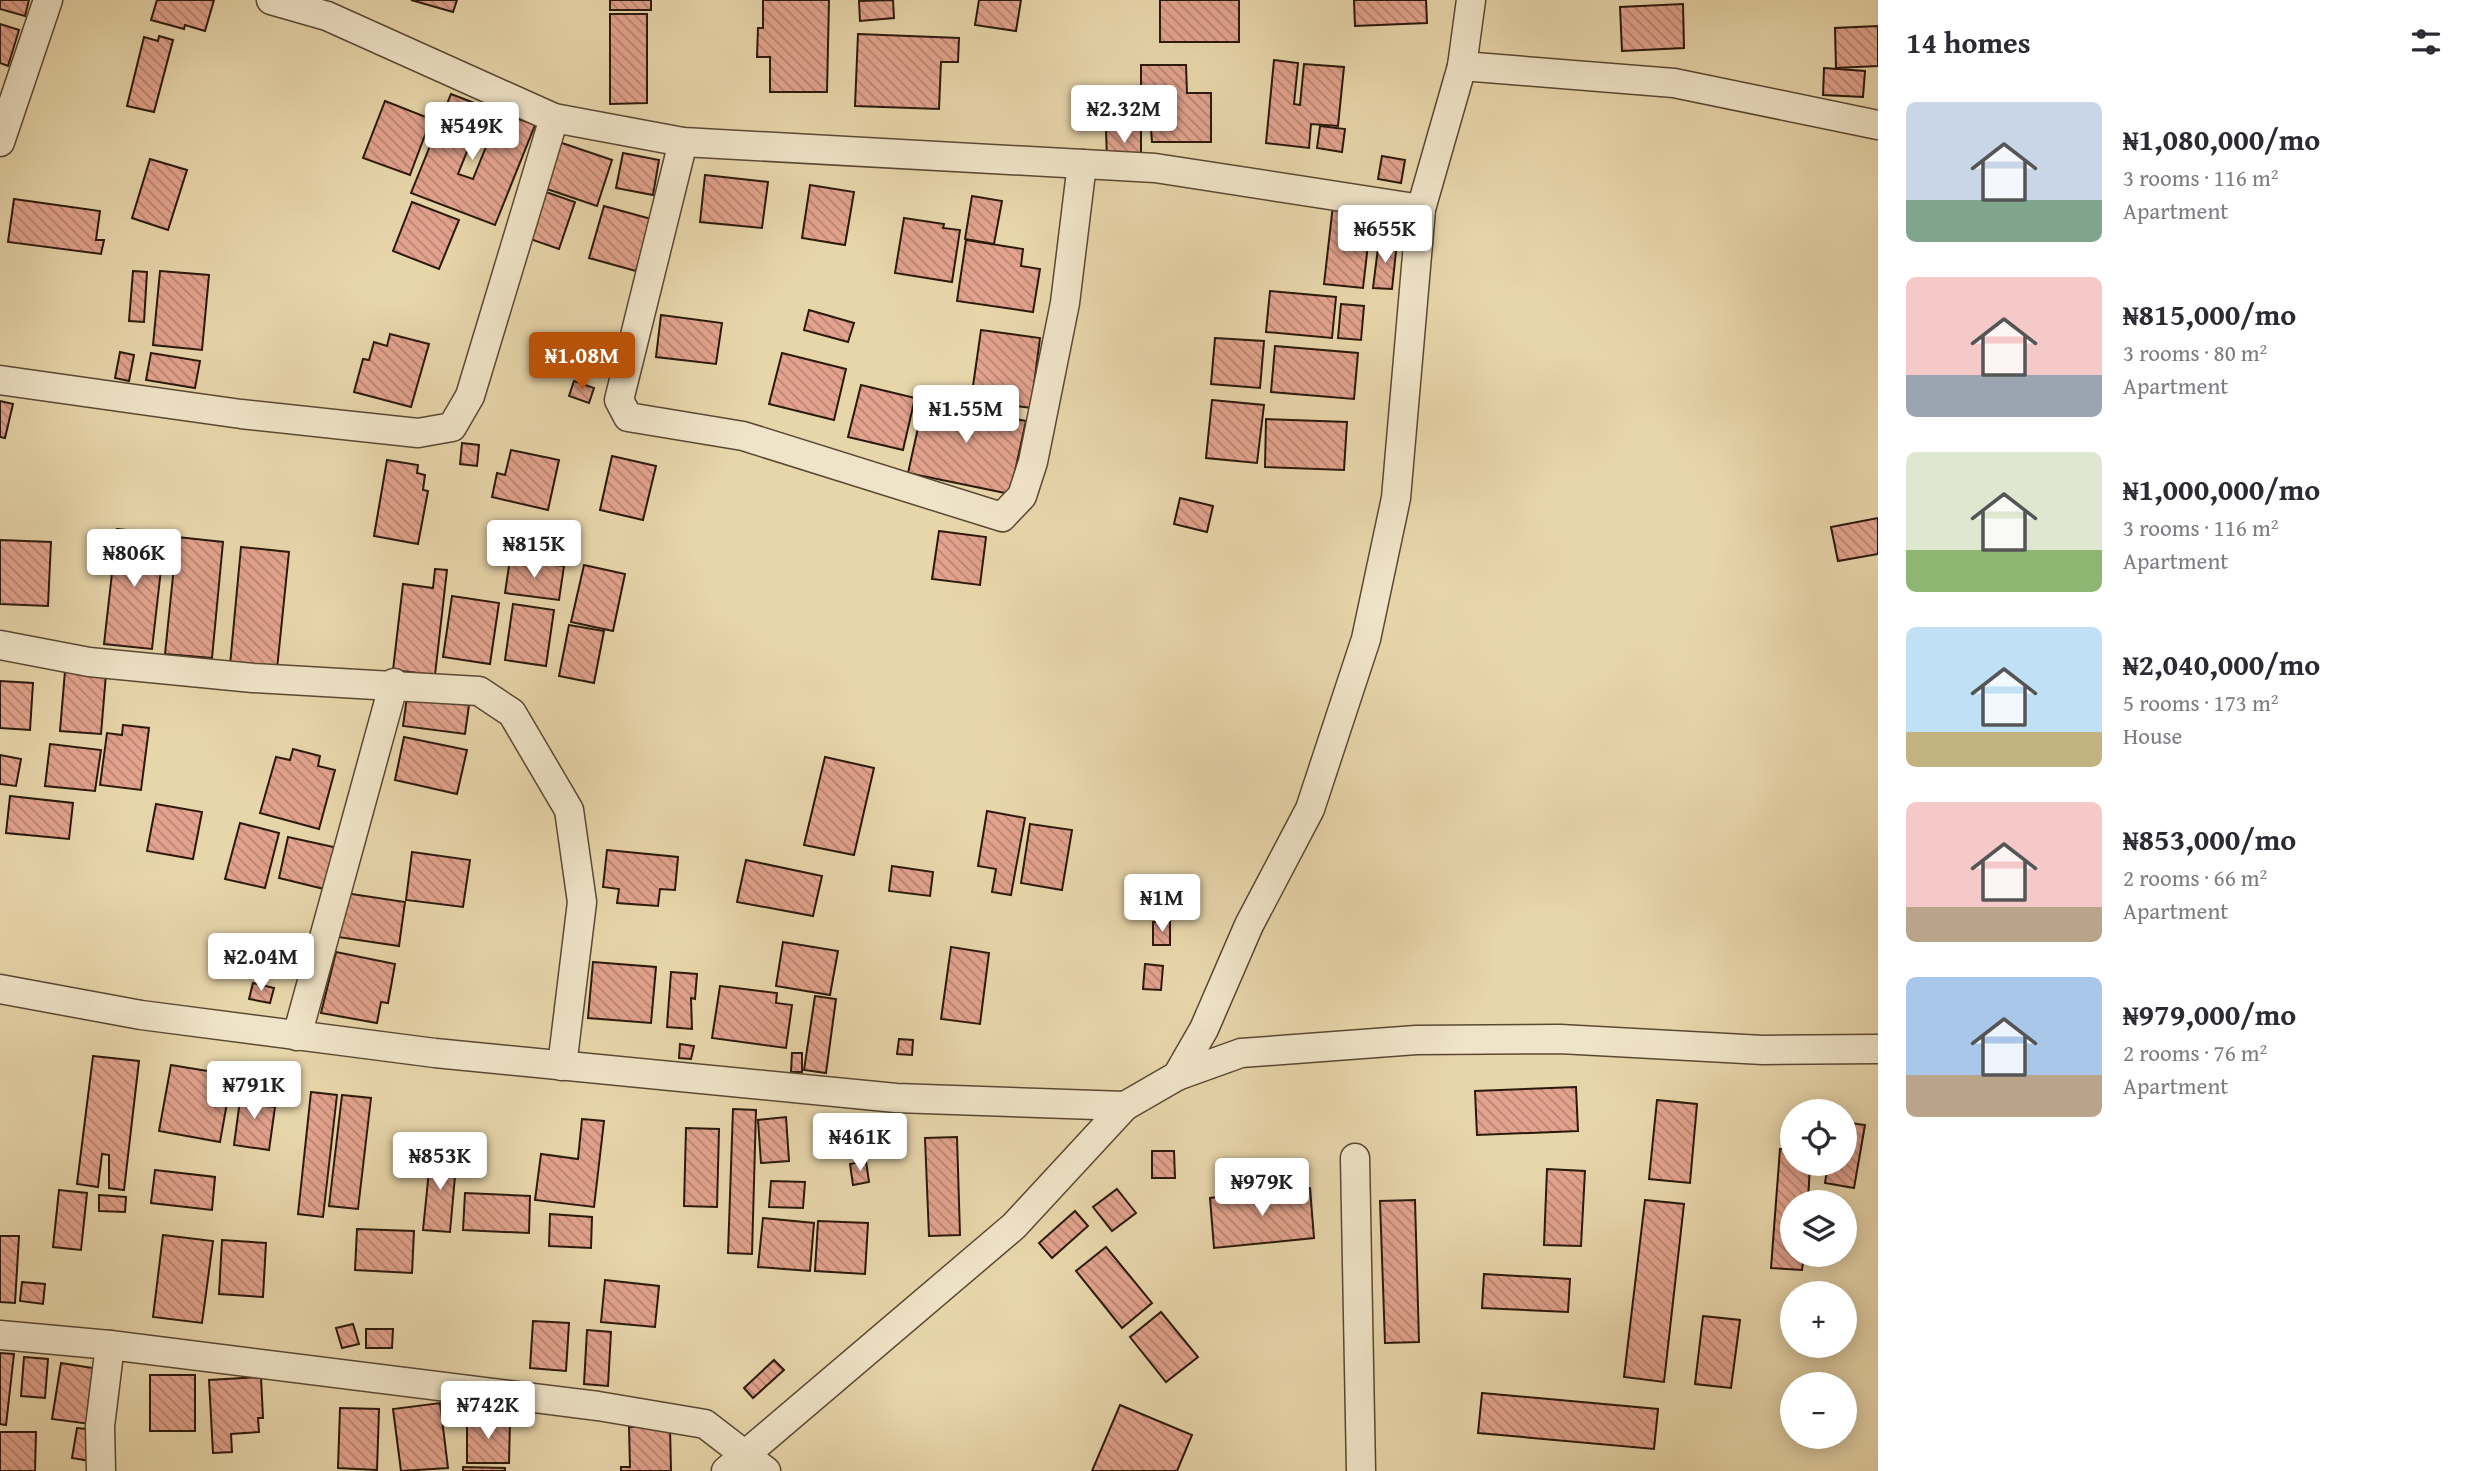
<!DOCTYPE html>
<html lang="en">
<head>
<meta charset="utf-8">
<style>
  :root { --surface:#fff; --page:#f7f7f7; --text:#2b2b33; --muted:#7c7c81; --accent:#b45309 }
  body { margin:0; font-family:"Gentium Book Plus",serif; background:var(--page); color:var(--text); height:100vh; display:flex; flex-direction:column; font-size:26px; white-space:nowrap }
  * { box-sizing:border-box; margin:0 }
  p { font-size:23px; color:var(--muted) }
  .icon { flex:none; width:38px; height:38px; fill:none; stroke:currentColor; stroke-width:2; stroke-linecap:round; stroke-linejoin:round }
  .map { position:relative; flex:1; overflow:hidden }
  .side { display:flex; flex-direction:column; background:var(--surface); width:595px }
  .side>* { flex:none }
  .controls { position:absolute; left:1780px; top:1099px; display:grid; gap:14px }
  .controls a { display:grid; place-items:center; width:77px; height:77px; border-radius:50%; background:var(--surface); box-shadow:0 4px 18px #0003; font-size:35px }
  .price { position:absolute; translate:-50% -60px; padding:0 16px; border-radius:7px; background:#fff; color:#222; font-size:23px; line-height:46px; filter:drop-shadow(0 2px 4px #0008) }
  .price::after { content:''; position:absolute; left:50%; top:42px; width:21px; height:16px; margin-left:-10px; background:inherit; clip-path:polygon(0 0,100% 0,50% 100%) }
  .price.current { background:var(--accent); color:#fff }
  ul { padding:0; list-style:none }
  li { display:flex; align-items:center; gap:21px; height:175px; padding:0 28px }
  li span { display:grid; place-items:center; flex:none; width:196px; height:140px; border-radius:10px; color:#555 }
  li>.icon { margin-inline-start:auto }
  span .icon { width:84px; height:84px; fill:#fffc; stroke-width:1 }
  li b { font-size:30px }
  h2 { display:flex; justify-content:space-between; align-items:center; height:84px; padding:0 28px; font-size:30px }
  main { display:flex; flex:1; min-height:0 }
  .map>svg:first-child { display:block }
</style>
</head>
<body>
<main>
<div class="map">
<svg width="1878" height="1471" viewBox="0 0 1878 1471">
  <defs>
    <pattern id="building-back-hatch" width="6" height="6" patternUnits="userSpaceOnUse" patternTransform="scale(1.75)"><rect width="6" height="6" fill="#e3a38e"/><path d="M-1 5l2 2M0 0l6 6M5-1l2 2" fill="none" stroke="#b88472"/></pattern>
  </defs>
  <rect width="100%" height="100%" fill="#e8d6ab"/>
  <filter id="stains"><feTurbulence type="fractalNoise" baseFrequency=".00286" numOctaves="4"/><feColorMatrix values="0 0 0 0 .2 0 0 0 0 .09 0 0 0 0 .02 0 0 0 .5 -.17"/></filter>
  <radialGradient id="worn" r=".72"><stop offset=".6" stop-color="#630" stop-opacity="0"/><stop offset="1" stop-color="#630" stop-opacity=".3"/></radialGradient>
  <!-- building -->
  <g fill="url(#building-back-hatch)" stroke="#2b190b" stroke-width="2">
    <path d="M 0,0 L 29,0 L 25,16 L 0,9 Z"/>
    <path d="M 157,0 L 214,0 L 205,31 L 185,25 L 184,29 L 151,20 Z"/>
    <path d="M 411,0 L 457,0 L 453,12 Z"/>
    <rect x="610" y="0" width="41" height="10"/>
    <path d="M 763,0 L 829,0 L 827,92 L 770,92 L 770,57 L 757,57 L 758,28 L 763,28 Z"/>
    <path d="M 893,0 L 894,18 L 860,21 L 859,1 Z"/>
    <path d="M 979,0 L 1021,0 L 1016,31 L 975,25 Z"/>
    <rect x="1160" y="0" width="79" height="42"/>
    <path d="M 1354,0 L 1426,0 L 1427,23 L 1355,26 Z"/>
    <path d="M 1683,4 L 1684,48 L 1622,51 L 1620,7 Z"/>
    <path d="M 610,14 L 647,14 L 647,103 L 610,104 Z"/>
    <path d="M 0,24 L 19,30 L 8,66 L 0,63 Z"/>
    <path d="M 1878,26 L 1878,66 L 1836,68 L 1835,28 Z"/>
    <path d="M 858,34 L 959,38 L 958,62 L 941,62 L 939,109 L 855,106 Z"/>
    <path d="M 159,36 L 173,40 L 154,112 L 127,106 L 144,37 L 158,41 Z"/>
    <path d="M 1274,60 L 1298,63 L 1294,104 L 1300,105 L 1304,64 L 1344,67 L 1338,126 L 1311,124 L 1309,148 L 1266,143 Z"/>
    <path d="M 1141,65 L 1186,65 L 1187,93 L 1211,93 L 1211,142 L 1152,142 L 1151,129 L 1122,129 L 1122,100 L 1141,100 Z"/>
    <path d="M 1824,68 L 1865,71 L 1863,97 L 1823,95 Z"/>
    <path d="M 451,94 L 485,107 L 458,174 L 473,179 L 500,112 L 535,125 L 495,225 L 411,193 Z"/>
    <path d="M 385,101 L 431,119 L 410,175 L 363,158 Z"/>
    <path d="M 1320,126 L 1345,129 L 1342,152 L 1317,148 Z"/>
    <path d="M 1106,130 L 1141,130 L 1141,160 L 1107,160 Z"/>
    <path d="M 559,142 L 612,160 L 597,206 L 544,188 Z"/>
    <path d="M 623,153 L 659,160 L 653,195 L 616,188 Z"/>
    <path d="M 1382,156 L 1405,160 L 1401,183 L 1378,179 Z"/>
    <path d="M 150,159 L 187,170 L 168,230 L 132,218 Z"/>
    <path d="M 705,175 L 768,182 L 762,228 L 700,222 Z"/>
    <path d="M 810,185 L 854,192 L 845,245 L 802,238 Z"/>
    <path d="M 546,192 L 575,202 L 559,249 L 530,239 Z"/>
    <path d="M 972,196 L 1002,201 L 994,244 L 965,239 Z"/>
    <path d="M 14,199 L 100,211 L 96,240 L 104,240 L 101,254 L 8,242 Z"/>
    <path d="M 412,202 L 459,220 L 439,269 L 393,251 Z"/>
    <path d="M 1333,205 L 1372,210 L 1363,288 L 1324,284 Z"/>
    <path d="M 604,206 L 651,219 L 636,271 L 589,258 Z"/>
    <path d="M 904,218 L 944,224 L 943,228 L 960,230 L 952,282 L 895,273 Z"/>
    <path d="M 966,240 L 1023,249 L 1021,266 L 1040,269 L 1033,312 L 957,301 Z"/>
    <path d="M 1379,240 L 1397,242 L 1392,289 L 1373,288 Z"/>
    <path d="M 133,271 L 147,272 L 144,322 L 129,321 Z"/>
    <path d="M 160,271 L 209,275 L 202,350 L 153,345 Z"/>
    <path d="M 1270,291 L 1336,297 L 1332,338 L 1266,332 Z"/>
    <path d="M 1341,304 L 1364,306 L 1361,340 L 1338,338 Z"/>
    <path d="M 809,310 L 854,323 L 848,342 L 804,330 Z"/>
    <path d="M 661,315 L 722,323 L 716,364 L 656,357 Z"/>
    <path d="M 981,330 L 1040,338 L 1031,408 L 971,400 Z"/>
    <path d="M 390,334 L 429,344 L 411,407 L 354,392 L 363,359 L 369,360 L 374,342 L 387,346 Z"/>
    <path d="M 1215,338 L 1264,341 L 1260,388 L 1211,384 Z"/>
    <path d="M 1275,346 L 1358,353 L 1354,399 L 1271,392 Z"/>
    <path d="M 120,352 L 134,355 L 129,381 L 115,378 Z"/>
    <path d="M 151,353 L 200,361 L 195,388 L 146,380 Z"/>
    <path d="M 782,353 L 846,369 L 834,420 L 769,404 Z"/>
    <path d="M 574,381 L 594,388 L 589,403 L 569,396 Z"/>
    <path d="M 861,385 L 915,398 L 903,450 L 848,437 Z"/>
    <path d="M 926,392 L 970,401 L 968,409 L 1026,421 L 1010,494 L 908,473 Z"/>
    <path d="M 1212,400 L 1264,405 L 1257,463 L 1206,458 Z"/>
    <path d="M 0,401 L 13,404 L 5,438 L 0,437 Z"/>
    <path d="M 1266,419 L 1347,422 L 1344,470 L 1265,467 Z"/>
    <path d="M 462,443 L 479,445 L 477,466 L 460,464 Z"/>
    <path d="M 511,450 L 559,460 L 548,510 L 492,497 L 497,473 L 505,475 Z"/>
    <path d="M 612,456 L 656,466 L 643,520 L 600,510 Z"/>
    <path d="M 387,460 L 418,465 L 417,473 L 425,475 L 423,490 L 428,491 L 418,544 L 374,536 Z"/>
    <path d="M 1180,498 L 1213,506 L 1207,532 L 1174,524 Z"/>
    <path d="M 1878,518 L 1878,554 L 1838,561 L 1831,527 Z"/>
    <path d="M 512,525 L 548,531 L 545,555 L 508,549 Z"/>
    <path d="M 117,529 L 165,534 L 152,649 L 104,644 Z"/>
    <path d="M 939,531 L 986,537 L 980,585 L 932,579 Z"/>
    <path d="M 177,537 L 223,542 L 212,658 L 165,654 Z"/>
    <path d="M 0,540 L 51,542 L 48,606 L 0,604 Z"/>
    <path d="M 241,547 L 289,552 L 277,669 L 230,665 Z"/>
    <path d="M 510,559 L 564,566 L 559,600 L 505,593 Z"/>
    <path d="M 584,565 L 625,574 L 613,631 L 571,622 Z"/>
    <path d="M 435,569 L 447,570 L 435,675 L 393,670 L 403,584 L 433,588 Z"/>
    <path d="M 452,596 L 499,603 L 490,664 L 443,657 Z"/>
    <path d="M 513,604 L 554,610 L 546,666 L 505,660 Z"/>
    <path d="M 569,625 L 604,631 L 594,683 L 559,676 Z"/>
    <path d="M 65,671 L 106,674 L 101,734 L 60,731 Z"/>
    <path d="M 0,681 L 33,683 L 30,730 L 0,728 Z"/>
    <path d="M 407,697 L 469,705 L 465,734 L 403,726 Z"/>
    <path d="M 123,725 L 149,728 L 141,790 L 100,785 L 107,733 L 122,735 Z"/>
    <path d="M 404,737 L 467,750 L 457,794 L 395,780 Z"/>
    <path d="M 50,744 L 101,750 L 95,791 L 45,786 Z"/>
    <path d="M 293,749 L 320,756 L 318,766 L 335,770 L 319,829 L 260,813 L 276,757 L 290,760 Z"/>
    <path d="M 0,755 L 21,759 L 16,786 L 0,784 Z"/>
    <path d="M 825,757 L 874,768 L 854,855 L 804,845 Z"/>
    <path d="M 10,796 L 73,803 L 69,839 L 6,833 Z"/>
    <path d="M 156,804 L 202,812 L 193,859 L 147,851 Z"/>
    <path d="M 987,811 L 1025,818 L 1011,895 L 992,892 L 996,869 L 978,866 Z"/>
    <path d="M 240,823 L 279,833 L 265,888 L 225,879 Z"/>
    <path d="M 1030,824 L 1072,830 L 1062,890 L 1021,883 Z"/>
    <path d="M 288,837 L 338,848 L 328,890 L 279,878 Z"/>
    <path d="M 607,850 L 678,857 L 675,890 L 660,889 L 658,906 L 617,903 L 619,889 L 603,887 Z"/>
    <path d="M 412,852 L 470,860 L 463,907 L 406,900 Z"/>
    <path d="M 746,860 L 822,876 L 813,916 L 737,902 Z"/>
    <path d="M 892,866 L 933,872 L 930,896 L 889,891 Z"/>
    <path d="M 345,893 L 405,902 L 399,946 L 338,937 Z"/>
    <rect x="1153" y="922" width="17" height="23"/>
    <path d="M 783,942 L 838,951 L 830,995 L 776,986 Z"/>
    <path d="M 951,947 L 989,953 L 980,1024 L 941,1019 Z"/>
    <path d="M 336,952 L 395,964 L 388,1003 L 381,1002 L 377,1023 L 321,1013 Z"/>
    <path d="M 593,962 L 656,967 L 651,1023 L 588,1018 Z"/>
    <path d="M 1145,964 L 1163,966 L 1161,990 L 1143,989 Z"/>
    <path d="M 671,972 L 697,974 L 695,999 L 691,998 L 692,1029 L 667,1027 Z"/>
    <path d="M 253,983 L 274,988 L 270,1003 L 249,999 Z"/>
    <path d="M 720,986 L 777,993 L 776,1003 L 792,1005 L 786,1048 L 712,1038 Z"/>
    <path d="M 815,996 L 836,999 L 826,1073 L 804,1070 Z"/>
    <path d="M 899,1039 L 913,1040 L 912,1055 L 897,1054 Z"/>
    <path d="M 680,1044 L 694,1046 L 691,1059 L 679,1058 Z"/>
    <path d="M 792,1053 L 802,1053 L 802,1072 L 791,1072 Z"/>
    <path d="M 93,1056 L 139,1061 L 124,1190 L 109,1188 L 109,1155 L 102,1154 L 98,1187 L 77,1184 Z"/>
    <path d="M 171,1065 L 232,1075 L 220,1142 L 159,1131 Z"/>
    <path d="M 242,1085 L 260,1088 L 258,1105 L 275,1107 L 269,1150 L 234,1145 Z"/>
    <path d="M 1576,1087 L 1578,1131 L 1477,1135 L 1475,1091 Z"/>
    <path d="M 311,1092 L 337,1095 L 323,1217 L 298,1214 Z"/>
    <path d="M 342,1095 L 371,1098 L 358,1209 L 329,1206 Z"/>
    <path d="M 1657,1100 L 1697,1104 L 1690,1183 L 1649,1179 Z"/>
    <path d="M 733,1109 L 756,1110 L 752,1254 L 728,1253 Z"/>
    <path d="M 786,1117 L 789,1161 L 761,1163 L 758,1120 Z"/>
    <path d="M 582,1119 L 604,1121 L 594,1207 L 535,1200 L 541,1154 L 578,1159 Z"/>
    <path d="M 1844,1122 L 1865,1125 L 1854,1188 L 1825,1183 L 1828,1164 L 1844,1164 Z"/>
    <path d="M 686,1128 L 719,1129 L 717,1207 L 684,1206 Z"/>
    <rect x="848" y="1128" width="21" height="28"/>
    <path d="M 957,1137 L 960,1235 L 929,1236 L 925,1138 Z"/>
    <path d="M 1780,1149 L 1792,1149 L 1792,1164 L 1810,1164 L 1808,1202 L 1792,1202 L 1792,1255 L 1804,1255 L 1802,1270 L 1771,1268 Z"/>
    <path d="M 431,1151 L 457,1154 L 450,1232 L 423,1230 Z"/>
    <path d="M 1152,1151 L 1174,1151 L 1175,1178 L 1152,1178 Z"/>
    <path d="M 866,1161 L 869,1182 L 853,1185 L 850,1164 Z"/>
    <path d="M 1547,1169 L 1585,1171 L 1581,1246 L 1544,1245 Z"/>
    <path d="M 155,1170 L 215,1177 L 212,1210 L 151,1203 Z"/>
    <path d="M 771,1181 L 805,1182 L 803,1208 L 769,1207 Z"/>
    <path d="M 1310,1188 L 1314,1238 L 1214,1248 L 1210,1198 Z"/>
    <path d="M 1117,1189 L 1136,1213 L 1112,1231 L 1093,1207 Z"/>
    <path d="M 59,1190 L 87,1193 L 81,1250 L 53,1247 Z"/>
    <path d="M 465,1193 L 530,1196 L 529,1233 L 463,1230 Z"/>
    <path d="M 99,1195 L 126,1197 L 125,1212 L 99,1211 Z"/>
    <path d="M 1415,1200 L 1419,1342 L 1385,1343 L 1380,1201 Z"/>
    <path d="M 1645,1200 L 1684,1204 L 1664,1382 L 1624,1377 Z"/>
    <path d="M 1075,1211 L 1088,1226 L 1052,1258 L 1039,1243 Z"/>
    <path d="M 550,1214 L 592,1217 L 591,1248 L 549,1246 Z"/>
    <path d="M 763,1218 L 814,1223 L 810,1271 L 758,1267 Z"/>
    <path d="M 818,1221 L 868,1223 L 865,1274 L 815,1271 Z"/>
    <path d="M 357,1229 L 414,1231 L 412,1273 L 355,1270 Z"/>
    <path d="M 163,1235 L 213,1241 L 202,1323 L 153,1317 Z"/>
    <path d="M 0,1236 L 19,1236 L 15,1303 L 0,1302 Z"/>
    <path d="M 222,1240 L 266,1243 L 263,1297 L 219,1294 Z"/>
    <path d="M 1106,1247 L 1152,1303 L 1122,1328 L 1076,1271 Z"/>
    <path d="M 1484,1274 L 1570,1279 L 1568,1312 L 1482,1308 Z"/>
    <path d="M 605,1280 L 659,1286 L 655,1327 L 601,1322 Z"/>
    <path d="M 22,1282 L 45,1284 L 43,1304 L 20,1301 Z"/>
    <path d="M 1161,1312 L 1198,1357 L 1166,1382 L 1130,1337 Z"/>
    <path d="M 1703,1316 L 1740,1320 L 1731,1388 L 1695,1384 Z"/>
    <path d="M 533,1321 L 569,1323 L 566,1371 L 530,1368 Z"/>
    <path d="M 353,1324 L 359,1344 L 342,1348 L 336,1328 Z"/>
    <path d="M 366,1329 L 393,1329 L 392,1348 L 366,1348 Z"/>
    <path d="M 587,1330 L 611,1332 L 608,1386 L 584,1384 Z"/>
    <path d="M 0,1353 L 14,1354 L 6,1425 L 0,1424 Z"/>
    <path d="M 24,1357 L 48,1359 L 45,1398 L 21,1396 Z"/>
    <path d="M 774,1360 L 784,1370 L 753,1398 L 744,1388 Z"/>
    <path d="M 61,1363 L 99,1369 L 90,1424 L 52,1419 Z"/>
    <rect x="150" y="1375" width="45" height="56"/>
    <path d="M 261,1377 L 263,1418 L 258,1418 L 259,1432 L 231,1434 L 232,1452 L 213,1453 L 209,1380 Z"/>
    <path d="M 1482,1393 L 1658,1409 L 1654,1449 L 1478,1433 Z"/>
    <path d="M 440,1403 L 448,1468 L 401,1471 L 393,1409 Z"/>
    <path d="M 1120,1405 L 1192,1435 L 1177,1471 L 1092,1471 Z"/>
    <path d="M 514,1406 L 532,1406 L 531,1420 L 514,1420 Z"/>
    <path d="M 340,1408 L 379,1409 L 377,1470 L 338,1468 Z"/>
    <path d="M 467,1420 L 510,1420 L 509,1463 L 467,1463 Z"/>
    <path d="M 670,1426 L 671,1471 L 621,1471 L 621,1467 L 630,1467 L 629,1427 Z"/>
    <path d="M 77,1428 L 95,1430 L 90,1461 L 72,1458 Z"/>
    <path d="M 0,1432 L 36,1432 L 35,1471 L 0,1471 Z"/>
    <path d="M 463,1467 L 505,1468 L 505,1471 L 463,1471 Z"/>
  </g>
  <g fill="none" stroke-linecap="round" stroke-linejoin="round">
    <!-- street casing -->
    <g stroke="#5a4833" stroke-width="31">
      <g id="street">
        <path d="M 271,0 L 327,16 L 554,118 L 683,142 L 1155,168 L 1421,209"/>
        <path d="M 1462,66 L 1674,83 L 1878,125"/>
        <path d="M 0,142 L 48,0"/>
        <path d="M 683,142 L 619,400 L 628,417 L 743,436 L 1002,517 L 1022,496 L 1033,462 L 1065,303 L 1082,164"/>
        <path d="M 0,380 L 241,414 L 418,433 L 452,427 L 470,396 L 554,118"/>
        <path d="M 0,645 L 89,662 L 253,678 L 479,691 L 512,713 L 569,810 L 582,902 L 562,1066"/>
        <path d="M 0,989 L 141,1015 L 435,1053 L 896,1098 L 1125,1106"/>
        <path d="M 297,1036 L 394,683"/>
        <path d="M 1177,1076 L 1241,1053 L 1416,1040 L 1560,1039 L 1763,1050 L 1878,1049"/>
        <path d="M 1355,1158 L 1361,1471"/>
        <path d="M 0,1335 L 110,1345 L 598,1406 L 705,1424 L 766,1471"/>
        <path d="M 101,1471 L 100,1426 L 110,1345"/>
        <path d="M 726,1471 L 1014,1226 L 1125,1106 L 1177,1076 L 1204,1029 L 1249,925 L 1310,809 L 1366,639 L 1396,498 L 1421,209 L 1462,66 L 1471,0"/>
      </g>
    </g>
    <!-- street -->
    <use href="#street" stroke="#f0e4c8" stroke-width="28"/>
  </g>
  <rect width="100%" height="100%" filter="url(#stains)"/>
  <rect width="100%" height="100%" fill="url(#worn)"/>
</svg>
<div class="controls">
<a><svg class="icon" aria-label="locate" viewBox="0 0 24 24"><circle cx="12" cy="12" r="6"/><path d="M12 2v4M12 18v4M2 12h4M18 12h4"/></svg></a>
<a><svg class="icon" aria-label="layers" viewBox="0 0 24 24"><path d="M12 4l9 5-9 5-9-5zM3 14l9 5 9-5"/></svg></a>
<a>+</a>
<a>−</a>
</div>
<b class="price" style="left:1124px;top:145px">₦2.32M</b>
<b class="price" style="left:472px;top:162px">₦549K</b>
<b class="price" style="left:1385px;top:265px">₦655K</b>
<b class="price current" style="left:582px;top:392px">₦1.08M</b>
<b class="price" style="left:966px;top:445px">₦1.55M</b>
<b class="price" style="left:534px;top:580px">₦815K</b>
<b class="price" style="left:134px;top:589px">₦806K</b>
<b class="price" style="left:1162px;top:934px">₦1M</b>
<b class="price" style="left:261px;top:993px">₦2.04M</b>
<b class="price" style="left:254px;top:1121px">₦791K</b>
<b class="price" style="left:860px;top:1173px">₦461K</b>
<b class="price" style="left:440px;top:1192px">₦853K</b>
<b class="price" style="left:1262px;top:1218px">₦979K</b>
<b class="price" style="left:488px;top:1441px">₦742K</b>
</div>
<section class="side">
<h2>14 homes<svg class="icon" aria-label="filters" viewBox="0 0 24 24"><path d="M4 7h16M4 17h16"/><circle cx="9" cy="7" r="2"/><circle cx="15" cy="17" r="2"/></svg></h2>
<ul>
<li><span style="background:linear-gradient(#c9d6e8 70%,#7fa58c 0)"><svg class="icon" aria-label="home" viewBox="0 0 24 24"><path d="M3 11l9-7 9 7M6 9v11h12V9"/></svg></span><div><b>₦1,080,000/mo</b><p>3 rooms · 116 m²</p><p>Apartment</p></div></li>
<li><span style="background:linear-gradient(#f6c9c9 70%,#9aa5b1 0)"><svg class="icon" aria-label="home" viewBox="0 0 24 24"><path d="M3 11l9-7 9 7M6 9v11h12V9"/></svg></span><div><b>₦815,000/mo</b><p>3 rooms · 80 m²</p><p>Apartment</p></div></li>
<li><span style="background:linear-gradient(#dfe7d0 70%,#8fb573 0)"><svg class="icon" aria-label="home" viewBox="0 0 24 24"><path d="M3 11l9-7 9 7M6 9v11h12V9"/></svg></span><div><b>₦1,000,000/mo</b><p>3 rooms · 116 m²</p><p>Apartment</p></div></li>
<li><span style="background:linear-gradient(#bfe0f5 75%,#c2b280 0)"><svg class="icon" aria-label="home" viewBox="0 0 24 24"><path d="M3 11l9-7 9 7M6 9v11h12V9"/></svg></span><div><b>₦2,040,000/mo</b><p>5 rooms · 173 m²</p><p>House</p></div></li>
<li><span style="background:linear-gradient(#f6c9c9 75%,#b9a48a 0)"><svg class="icon" aria-label="home" viewBox="0 0 24 24"><path d="M3 11l9-7 9 7M6 9v11h12V9"/></svg></span><div><b>₦853,000/mo</b><p>2 rooms · 66 m²</p><p>Apartment</p></div></li>
<li><span style="background:linear-gradient(#a9c7e8 70%,#b9a48a 0)"><svg class="icon" aria-label="home" viewBox="0 0 24 24"><path d="M3 11l9-7 9 7M6 9v11h12V9"/></svg></span><div><b>₦979,000/mo</b><p>2 rooms · 76 m²</p><p>Apartment</p></div></li>
</ul>
</section>
</main>
</body>
</html>
